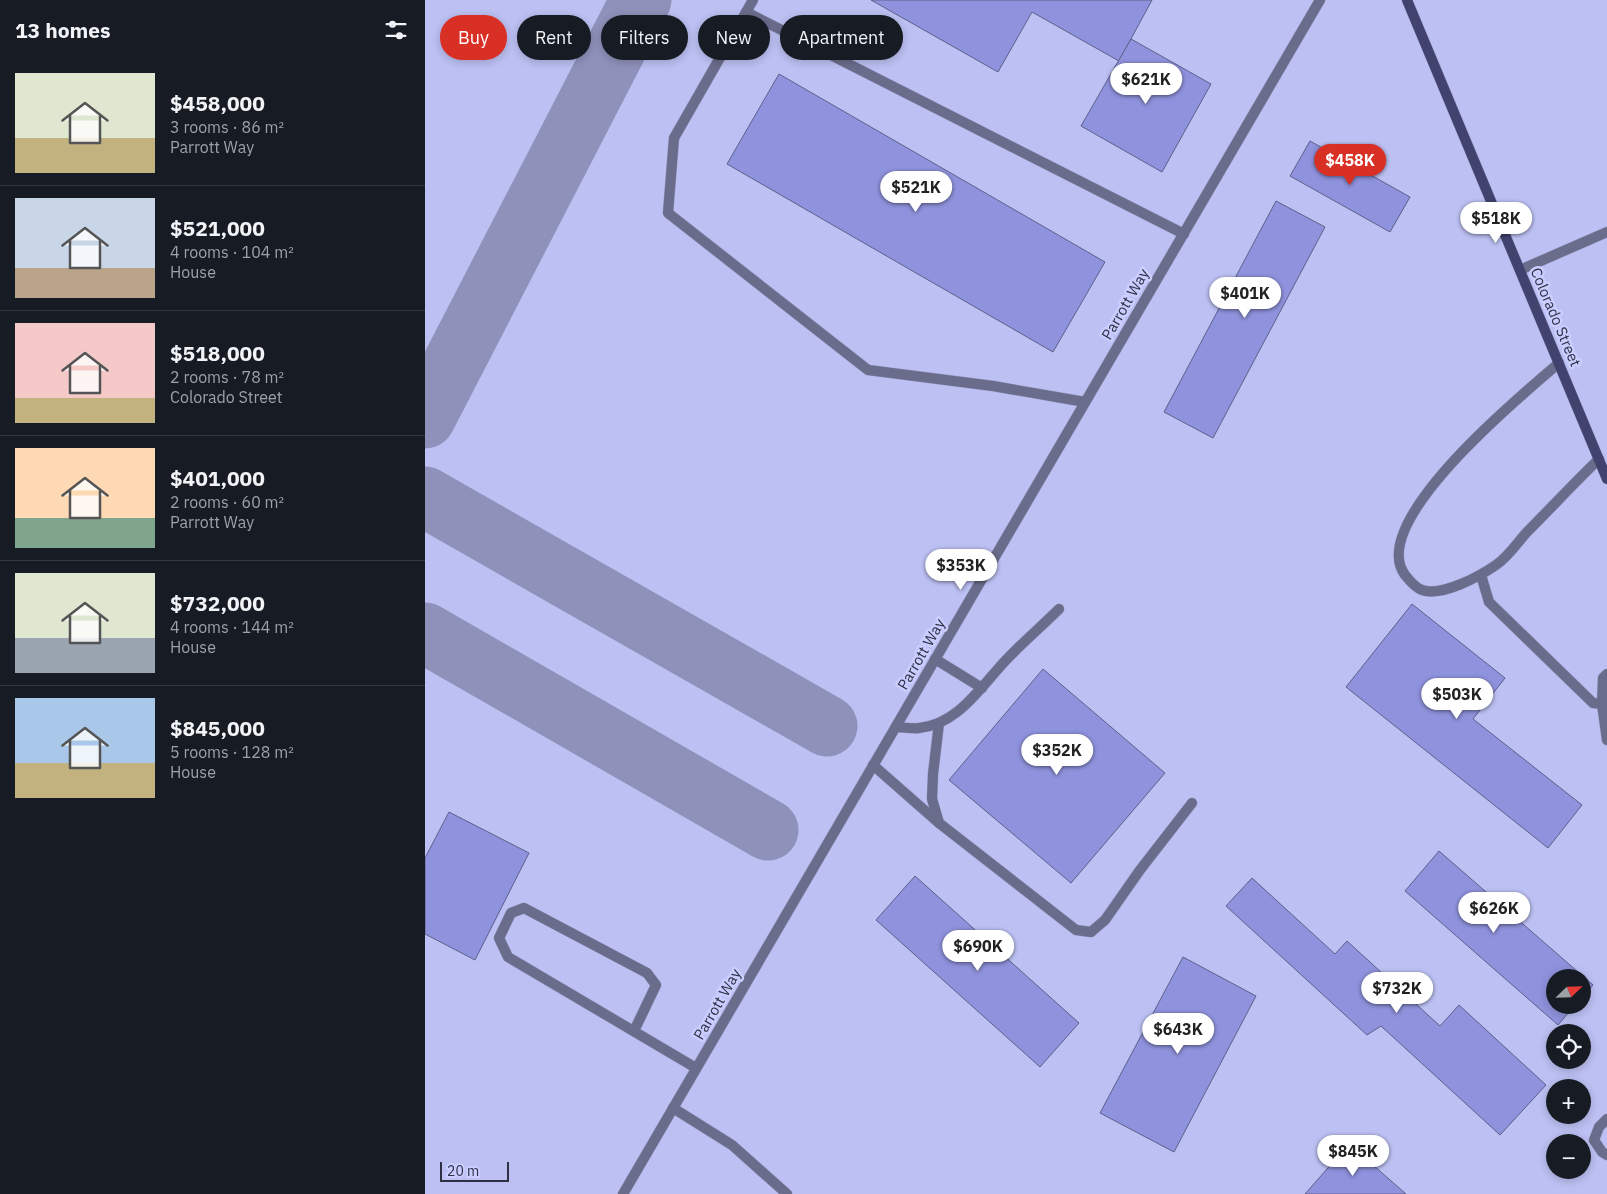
<!DOCTYPE html>
<html lang="en">
<head>
<meta charset="utf-8">
<style>
  :root { --surface:#171b24; --page:#20242c; --text:#f1f3f6; --muted:#9ea1a6; --line:#363941; --accent:#d93025 }
  body { margin:0; font-family:"IBM Plex Sans",sans-serif; background:var(--page); color:var(--text); height:100vh; display:flex; flex-direction:column; font-size:19px; white-space:nowrap }
  * { box-sizing:border-box; margin:0 }
  p { font-size:16px; color:var(--muted) }
  .icon { flex:none; width:28px; height:28px; fill:none; stroke:currentColor; stroke-width:2; stroke-linecap:round; stroke-linejoin:round }
  .map { position:relative; flex:1; overflow:hidden }
  .drawer { display:flex; flex-direction:column; background:var(--surface); width:425px }
  .drawer>* { flex:none }
  .banner { position:absolute; left:15px; top:15px; width:475px; height:45px; display:flex; gap:10px }
  .needle { width:32px; rotate:67deg }
  .buttons { position:absolute; left:1121px; top:969px; display:grid; gap:10px }
  .buttons a { display:grid; place-items:center; width:45px; height:45px; border-radius:50%; background:var(--surface); box-shadow:0 2px 8px #0003; font-size:25px }
  .scale { position:absolute; left:15px; bottom:12px; width:69px; box-sizing:border-box; padding-left:5px; border:2px solid #2f3044; border-top:0; font-size:14px; line-height:18px; white-space:nowrap; color:#2f3044; -webkit-text-stroke:4px #c9cdff; paint-order:stroke }
  .price { position:absolute; translate:-50% -42px; padding:0 11px; border-radius:18px; background:#fff; color:#222; font-size:16px; line-height:32px; filter:drop-shadow(0 1px 2px #0008) }
  .price::after { content:''; position:absolute; left:50%; top:30px; width:15px; height:11px; margin-left:-8px; background:inherit; clip-path:polygon(0 0,100% 0,50% 100%) }
  .price.active { background:var(--accent); color:#fff }
  ul { padding:0; list-style:none }
  li { display:flex; align-items:center; gap:15px; height:125px; padding:0 15px }
  li+li { border-top:1px solid var(--line) }
  li span { display:grid; place-items:center; flex:none; width:140px; height:100px; border-radius:0px; color:#555 }
  li>.icon { margin-inline-start:auto }
  span .icon { width:60px; height:60px; fill:#fffc; stroke-width:1 }
  li b { font-size:21px }
  h2 { display:flex; justify-content:space-between; align-items:center; height:60px; padding:0 15px; font-size:21px }
  .pill { padding:0 18px; border-radius:22px; background:var(--surface); box-shadow:0 2px 8px #0003; font-size:18px; line-height:45px }
  .pill.active { background:var(--accent); color:#fff }
  main { display:flex; flex:1; min-height:0 }
  .map>svg:first-child { display:block }
</style>
</head>
<body>
<main>
<section class="drawer">
<h2>13 homes<svg class="icon" aria-label="filters" viewBox="0 0 24 24"><path d="M4 7h16M4 17h16"/><circle cx="9" cy="7" r="2"/><circle cx="15" cy="17" r="2"/></svg></h2>
<ul>
<li><span style="background:linear-gradient(#dfe7d0 65%,#c2b280 0)"><svg class="icon" aria-label="home" viewBox="0 0 24 24"><path d="M3 11l9-7 9 7M6 9v11h12V9"/></svg></span><div><b>$458,000</b><p>3 rooms · 86 m²</p><p>Parrott Way</p></div></li>
<li><span style="background:linear-gradient(#c9d6e8 70%,#b9a48a 0)"><svg class="icon" aria-label="home" viewBox="0 0 24 24"><path d="M3 11l9-7 9 7M6 9v11h12V9"/></svg></span><div><b>$521,000</b><p>4 rooms · 104 m²</p><p>House</p></div></li>
<li><span style="background:linear-gradient(#f6c9c9 75%,#c2b280 0)"><svg class="icon" aria-label="home" viewBox="0 0 24 24"><path d="M3 11l9-7 9 7M6 9v11h12V9"/></svg></span><div><b>$518,000</b><p>2 rooms · 78 m²</p><p>Colorado Street</p></div></li>
<li><span style="background:linear-gradient(#ffd9b3 70%,#7fa58c 0)"><svg class="icon" aria-label="home" viewBox="0 0 24 24"><path d="M3 11l9-7 9 7M6 9v11h12V9"/></svg></span><div><b>$401,000</b><p>2 rooms · 60 m²</p><p>Parrott Way</p></div></li>
<li><span style="background:linear-gradient(#dfe7d0 65%,#9aa5b1 0)"><svg class="icon" aria-label="home" viewBox="0 0 24 24"><path d="M3 11l9-7 9 7M6 9v11h12V9"/></svg></span><div><b>$732,000</b><p>4 rooms · 144 m²</p><p>House</p></div></li>
<li><span style="background:linear-gradient(#a9c7e8 65%,#c2b280 0)"><svg class="icon" aria-label="home" viewBox="0 0 24 24"><path d="M3 11l9-7 9 7M6 9v11h12V9"/></svg></span><div><b>$845,000</b><p>5 rooms · 128 m²</p><p>House</p></div></li>
</ul>
</section>
<div class="map">
<svg width="1182" height="1194" viewBox="0 0 1182 1194">
  <rect width="100%" height="100%" fill="#bcc0f2"/>
  <g fill="none" stroke-linecap="round" stroke-linejoin="round">
    <!-- taxiway -->
    <g stroke="#8e91b9" stroke-width="61">
      <path d="M 0,418 L 216,0"/>
      <path d="M 0,497 L 402,726"/>
      <path d="M 0,633 L 343,830"/>
    </g>
  </g>
  <!-- building -->
  <g fill="#8f92dc" stroke="#5d608b">
    <path d="M 446,0 L 727,0 L 694,61 L 607,12 L 573,72 Z"/>
    <path d="M 706,39 L 786,84 L 737,172 L 656,126 Z"/>
    <path d="M 354,74 L 680,262 L 628,352 L 302,164 Z"/>
    <path d="M 885,141 L 985,197 L 965,232 L 865,176 Z"/>
    <path d="M 851,201 L 900,227 L 788,438 L 739,412 Z"/>
    <path d="M 987,604 L 1080,678 L 1048,719 L 1157,805 L 1123,848 L 921,687 Z"/>
    <path d="M 618,669 L 740,773 L 646,883 L 524,780 Z"/>
    <path d="M 24,812 L 104,853 L 50,960 L 0,934 L 0,858 Z"/>
    <path d="M 1014,851 L 1168,985 L 1158,997 L 1158,978 L 1130,978 L 1130,1005 L 1150,1005 L 1133,1025 L 980,891 Z"/>
    <path d="M 490,876 L 654,1023 L 615,1067 L 451,920 Z"/>
    <path d="M 827,878 L 910,954 L 922,941 L 1015,1026 L 1034,1005 L 1121,1085 L 1075,1135 L 956,1026 L 942,1035 L 801,906 Z"/>
    <path d="M 758,957 L 831,996 L 749,1152 L 675,1113 Z"/>
    <path d="M 924,1144 L 981,1194 L 880,1194 Z"/>
  </g>
  <g fill="none" stroke-linecap="round" stroke-linejoin="round">
    <!-- service casing -->
    <g stroke="#9da0cc" stroke-width="11">
      <g id="service">
        <path d="M 328,0 L 249,138 L 243,213 L 443,370 L 568,386 L 660,402"/>
        <path d="M 321,12 L 759,234"/>
        <path d="M 1095,270 L 1182,232"/>
        <path d="M 1134,363 C 1097,395 941,522 980,575 C 984,580 991,588 997,590 C 1017,597 1055,576 1071,565 C 1083,557 1092,543 1102,532 C 1126,508 1149,483 1174,459"/>
        <path d="M 1056,575 L 1064,602 L 1168,703 L 1177,704"/>
        <path d="M 510,659 L 557,688"/>
        <path d="M 1182,674 L 1178,678 L 1177,704 L 1182,740"/>
        <path d="M 514,723 L 508,774 L 507,799 L 514,823"/>
        <path d="M 471,727 C 478,727 486,729 494,728 C 534,724 556,686 582,659 C 598,642 617,626 634,609"/>
        <path d="M 448,765 L 514,823 L 651,930 L 666,932 L 680,920 L 715,870 L 767,803"/>
        <path d="M 209,1031 L 231,985 L 222,973 L 99,908 L 86,913 L 74,938 L 83,957 L 271,1068"/>
        <path d="M 248,1108 L 307,1145 L 362,1194"/>
        <path d="M 1182,1119 L 1174,1127 L 1169,1140 L 1177,1152 L 1182,1155"/>
      </g>
    </g>
    <!-- tertiary casing -->
    <g stroke="#9da0cc" stroke-width="11">
      <path id="tertiary" d="M 198,1194 L 895,0"/>
    </g>
    <!-- secondary casing -->
    <g stroke="#9da0cc" stroke-width="11">
      <path id="secondary" d="M 982,0 L 1182,479"/>
    </g>
    <!-- service -->
    <use href="#service" stroke="#6a6c8b" stroke-width="10"/>
    <!-- tertiary -->
    <use href="#tertiary" stroke="#6a6c8b" stroke-width="10"/>
    <!-- secondary -->
    <use href="#secondary" stroke="#41426e" stroke-width="10"/>
  </g>
  <g text-anchor="middle" dominant-baseline="central" stroke-width="5" stroke-linejoin="round" paint-order="stroke">
    <!-- street labels -->
    <g font-size="15" fill="#2f3044" stroke="#c9cdff">
      <text transform="translate(700 304) rotate(-60)">Parrott Way</text>
      <text transform="translate(1131 317) rotate(67)">Colorado Street</text>
      <text transform="translate(496 654) rotate(-60)">Parrott Way</text>
      <text transform="translate(292 1004) rotate(-60)">Parrott Way</text>
    </g>
  </g>
</svg>
<div class="buttons">
<a><svg class="needle" viewBox="-14 -14 28 28"><path d="M0-13l5 13h-10z" fill="#e53935"/><path d="M0 13l5-13h-10z" fill="#9ea1a6"/></svg></a>
<a><svg class="icon" aria-label="locate" viewBox="0 0 24 24"><circle cx="12" cy="12" r="6"/><path d="M12 2v4M12 18v4M2 12h4M18 12h4"/></svg></a>
<a>+</a>
<a>−</a>
</div>
<div class="scale">20 m</div>
<b class="price" style="left:721px;top:105px">$621K</b>
<b class="price active" style="left:925px;top:186px">$458K</b>
<b class="price" style="left:491px;top:213px">$521K</b>
<b class="price" style="left:1071px;top:244px">$518K</b>
<b class="price" style="left:820px;top:319px">$401K</b>
<b class="price" style="left:536px;top:591px">$353K</b>
<b class="price" style="left:1032px;top:720px">$503K</b>
<b class="price" style="left:632px;top:776px">$352K</b>
<b class="price" style="left:1069px;top:934px">$626K</b>
<b class="price" style="left:553px;top:972px">$690K</b>
<b class="price" style="left:972px;top:1014px">$732K</b>
<b class="price" style="left:753px;top:1055px">$643K</b>
<b class="price" style="left:928px;top:1177px">$845K</b>
<div class="banner">
<a class="pill active">Buy</a>
<a class="pill">Rent</a>
<a class="pill">Filters</a>
<a class="pill">New</a>
<a class="pill">Apartment</a>
</div>
</div>
</main>
</body>
</html>
